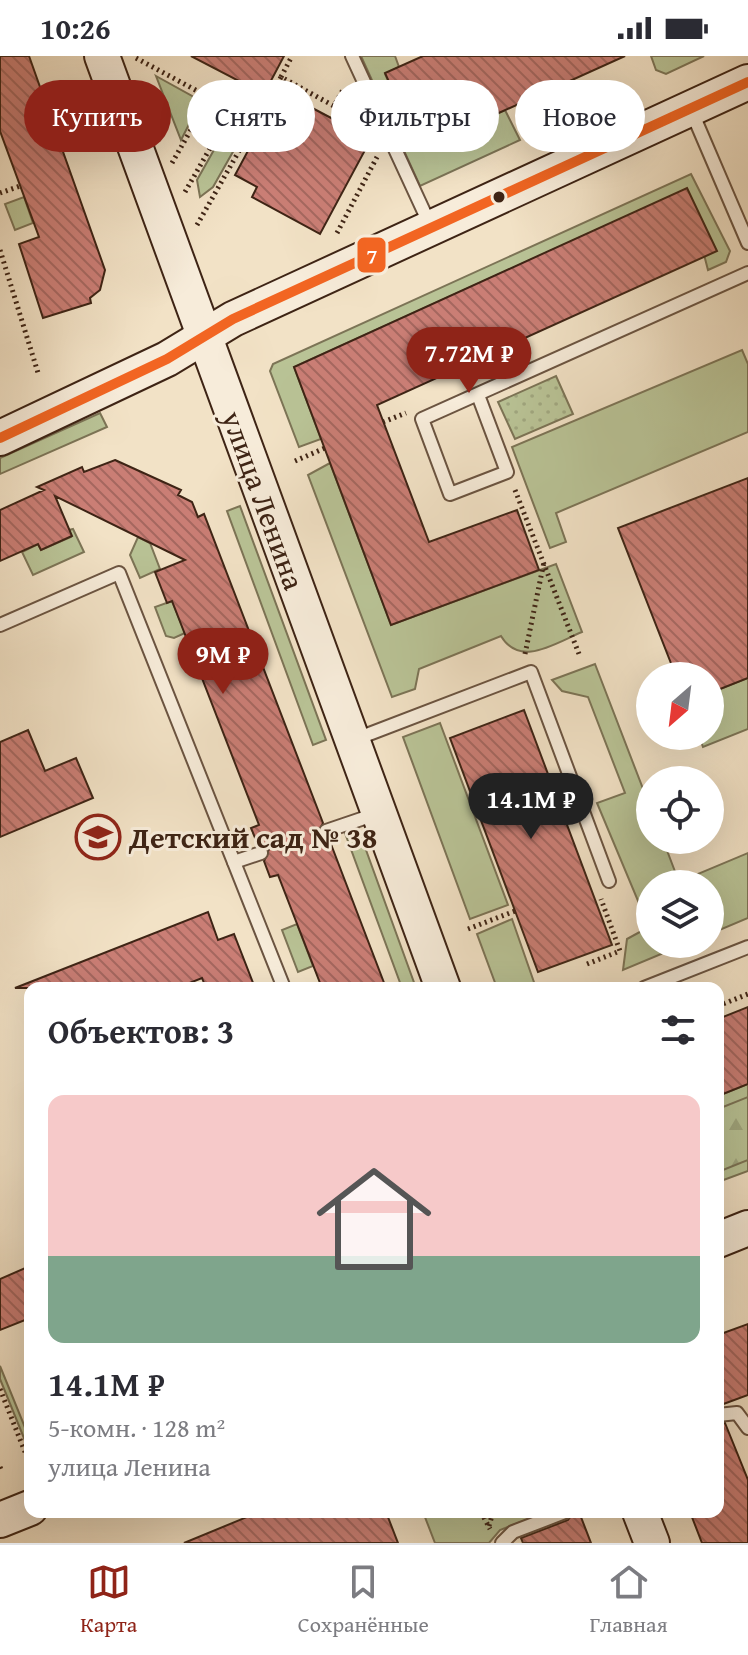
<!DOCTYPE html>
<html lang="ru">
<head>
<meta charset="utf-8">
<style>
  :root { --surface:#fff; --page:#f2f2f3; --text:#2b2b33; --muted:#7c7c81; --line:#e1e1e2; --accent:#8f2418 }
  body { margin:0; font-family:"Gentium Book Plus",serif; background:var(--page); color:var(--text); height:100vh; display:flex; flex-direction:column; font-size:30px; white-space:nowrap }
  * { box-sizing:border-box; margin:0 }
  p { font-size:26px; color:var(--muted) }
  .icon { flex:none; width:44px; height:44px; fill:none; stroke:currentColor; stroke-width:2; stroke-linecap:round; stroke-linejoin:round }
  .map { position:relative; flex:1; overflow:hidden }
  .sheet { position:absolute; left:24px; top:926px; width:700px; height:536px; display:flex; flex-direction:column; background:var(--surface); border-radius:16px; box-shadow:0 8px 32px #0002 }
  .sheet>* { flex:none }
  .hud { position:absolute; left:24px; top:24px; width:700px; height:72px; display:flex; gap:16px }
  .needle { width:52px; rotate:208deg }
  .tools { position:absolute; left:636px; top:606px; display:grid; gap:16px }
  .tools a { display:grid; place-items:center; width:88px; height:88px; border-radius:50%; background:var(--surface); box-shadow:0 8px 32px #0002; font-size:40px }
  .price { position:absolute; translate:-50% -68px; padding:0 18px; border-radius:28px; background:var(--accent); color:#fff; font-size:26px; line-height:52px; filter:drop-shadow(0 2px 4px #0008) }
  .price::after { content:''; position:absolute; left:50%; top:48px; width:24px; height:18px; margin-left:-12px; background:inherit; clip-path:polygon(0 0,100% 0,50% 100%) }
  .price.selected { background:#222; color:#fff }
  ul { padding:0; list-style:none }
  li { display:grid; align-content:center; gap:16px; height:424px; padding:0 24px }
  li+li { border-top:2px solid var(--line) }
  li span { display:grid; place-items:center; height:248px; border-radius:16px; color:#555 }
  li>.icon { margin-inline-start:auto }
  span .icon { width:144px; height:144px; fill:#fffc; stroke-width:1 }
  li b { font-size:34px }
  h2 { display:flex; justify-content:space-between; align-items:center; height:96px; padding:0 24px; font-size:34px }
  .chip { padding:0 28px; border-radius:36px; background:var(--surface); box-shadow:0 8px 32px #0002; font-size:28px; line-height:72px }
  .chip.selected { background:var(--accent); color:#fff }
  .status { display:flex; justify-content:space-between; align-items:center; height:56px; padding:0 40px; background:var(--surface); direction:ltr }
  .status svg { height:22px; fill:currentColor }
  .dock { display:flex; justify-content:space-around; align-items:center; height:112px; border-top:2px solid var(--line); background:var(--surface); font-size:22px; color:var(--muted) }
  .dock a { display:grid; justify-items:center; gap:4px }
  .dock .selected { color:var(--accent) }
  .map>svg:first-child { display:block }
</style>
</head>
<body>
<div class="status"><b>10:26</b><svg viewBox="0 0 49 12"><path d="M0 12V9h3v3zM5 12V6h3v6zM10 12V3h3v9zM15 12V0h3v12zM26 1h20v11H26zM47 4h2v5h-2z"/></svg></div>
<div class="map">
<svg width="748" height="1487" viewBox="0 0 748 1487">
  <defs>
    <pattern id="forest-firs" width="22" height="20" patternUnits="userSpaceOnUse" patternTransform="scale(2)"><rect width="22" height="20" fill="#b9c396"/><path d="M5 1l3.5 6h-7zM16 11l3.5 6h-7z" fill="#a0a780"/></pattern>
    <pattern id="park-dots" width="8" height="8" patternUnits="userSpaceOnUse" patternTransform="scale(2)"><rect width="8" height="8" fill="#b9c396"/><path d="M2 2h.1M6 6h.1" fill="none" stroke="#a0a780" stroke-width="1.8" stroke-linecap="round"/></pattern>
    <pattern id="building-back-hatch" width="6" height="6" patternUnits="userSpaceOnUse" patternTransform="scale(2)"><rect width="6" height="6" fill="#ca7e75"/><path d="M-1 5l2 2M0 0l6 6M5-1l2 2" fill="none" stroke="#a5675f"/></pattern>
  </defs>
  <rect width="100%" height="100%" fill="#f2e2c6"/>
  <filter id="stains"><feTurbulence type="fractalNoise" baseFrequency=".0025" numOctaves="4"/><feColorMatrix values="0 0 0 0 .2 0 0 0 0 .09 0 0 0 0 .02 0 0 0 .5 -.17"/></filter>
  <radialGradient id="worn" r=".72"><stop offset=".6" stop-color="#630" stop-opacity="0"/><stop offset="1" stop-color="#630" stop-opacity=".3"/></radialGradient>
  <!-- grass -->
  <g fill="#b9c396" stroke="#7c7456" stroke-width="2">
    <path d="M 361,0 L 395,0 L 399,11 L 385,18 L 419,93 L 505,54 L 520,84 L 420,130 Z"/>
    <path d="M 651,0 L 704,0 L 666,18 L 656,14 Z"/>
    <path d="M 156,20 L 201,45 L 181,84 Z"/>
    <path d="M 232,62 L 247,71 L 213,131 L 200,141 L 197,124 Z"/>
    <path d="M 691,118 L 730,195 L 726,206 L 708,214 L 687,133 L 294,311 L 321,383 L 299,391 L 270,315 L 273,308 Z"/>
    <path d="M 24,141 L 33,167 L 15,174 L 5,148 Z"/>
    <path d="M 742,294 L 748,308 L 748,376 L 556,457 L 566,486 L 550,492 L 512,391 Z"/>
    <path d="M 100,357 L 107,371 L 0,418 L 0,402 Z"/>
    <path d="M 330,407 L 391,569 L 556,508 L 582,576 C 555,587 520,612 501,580 L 419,613 L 415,633 L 392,641 L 308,419 Z"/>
    <path d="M 240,450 L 326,684 L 313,689 L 227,455 Z"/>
    <path d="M 73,473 L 84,496 L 33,519 L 22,496 L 38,488 L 41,494 L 71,481 L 69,474 Z"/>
    <path d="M 138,481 L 150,487 L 160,513 L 140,522 L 130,499 Z"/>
    <path d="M 172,545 L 185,577 L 174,582 L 166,580 L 155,551 Z"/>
    <path d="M 595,608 L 650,751 L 650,784 L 663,784 L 679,826 L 748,797 L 748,862 L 710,878 L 710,828 L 650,828 L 650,888 L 685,888 L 623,914 L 627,883 L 649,871 L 597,747 L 625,737 L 588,641 L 562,635 L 552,624 Z"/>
    <path d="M 748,622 L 748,673 L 703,691 L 699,680 L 710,680 L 710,637 Z"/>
    <path d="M 440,667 L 508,849 L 470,863 L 403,681 Z"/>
    <path d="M 357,772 L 358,772 L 416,932 L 402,932 L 345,777 Z"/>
    <path d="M 512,863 L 536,932 L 497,932 L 477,878 Z"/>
    <path d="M 297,868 L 313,910 L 298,916 L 282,874 Z"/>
    <path d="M 748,1028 L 748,1115 L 718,1126 L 718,1040 Z"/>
    <path d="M 0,1310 L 26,1374 L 30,1373 L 30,1397 L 0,1323 Z"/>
    <path d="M 423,1456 L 547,1456 L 500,1474 L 489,1487 L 435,1487 Z"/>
  </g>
  <!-- forest -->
  <path fill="url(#forest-firs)" stroke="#7c7456" stroke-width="2" d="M 748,1041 L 748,1104 L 718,1116 L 718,1053 Z"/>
  <!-- park -->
  <path fill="url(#park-dots)" stroke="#7c7456" stroke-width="2" d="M 556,320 L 573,358 L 515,383 L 498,346 Z"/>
  <!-- building -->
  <g fill="url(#building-back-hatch)" stroke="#3e2415" stroke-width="2">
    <path d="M 0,0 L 29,0 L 105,214 L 100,234 L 90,242 L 91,247 L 43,262 L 19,188 L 39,181 L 0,75 Z"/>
    <path d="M 191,0 L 284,0 L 264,38 Z"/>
    <path d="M 423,0 L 625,0 L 419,93 L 385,17 Z"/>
    <path d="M 280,35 L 371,83 L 320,178 L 252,141 L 257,131 L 235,119 Z"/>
    <path d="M 687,132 L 717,195 L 377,349 L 429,486 L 517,454 L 539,514 L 391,569 L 294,311 Z"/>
    <path d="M 115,404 L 181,434 L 178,439 L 192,446 L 198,461 L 204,458 L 323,767 L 318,779 L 329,783 L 386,932 L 322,932 L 278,819 L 270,821 L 264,805 L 269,793 L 258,789 L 251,772 L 259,769 L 172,545 L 167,547 L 155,516 L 185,504 L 55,440 L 72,480 L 41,494 L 38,488 L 0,505 L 0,454 L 44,434 L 37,431 L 82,411 L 84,416 Z"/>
    <path d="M 748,422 L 748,622 L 710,637 L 710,620 L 676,620 L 618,472 Z"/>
    <path d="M 524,654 L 612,889 L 538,916 L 450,682 Z"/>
    <path d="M 28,674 L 45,715 L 76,702 L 93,742 L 0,781 L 0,686 Z"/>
    <path d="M 208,856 L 218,884 L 234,878 L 255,932 L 206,932 L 202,922 L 177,932 L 15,932 Z"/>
    <path d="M 748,951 L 748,1028 L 718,1040 L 718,963 Z"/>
    <path d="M 30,1210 L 30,1262 L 0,1274 L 0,1223 Z"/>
    <path d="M 748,1268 L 748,1339 L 718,1350 L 718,1279 Z"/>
    <path d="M 725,1367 L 748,1424 L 748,1487 L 702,1487 L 690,1456 L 718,1456 L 718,1368 Z"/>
    <path d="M 259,1456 L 386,1456 L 398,1487 L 184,1487 Z"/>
    <path d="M 574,1456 L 579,1456 L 591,1487 L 523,1487 L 521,1482 L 568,1464 Z"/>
  </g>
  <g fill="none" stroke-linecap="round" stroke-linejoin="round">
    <!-- lane casing -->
    <g stroke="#6b5441" stroke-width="16">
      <g id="lane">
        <path d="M 352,0 L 431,171"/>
        <path d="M 691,54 L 748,187"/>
        <path d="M 478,339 L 507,416 L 450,438 L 422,363 L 748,217"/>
        <path d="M 0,569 L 119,517 L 284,932"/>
        <path d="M 356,683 L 531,616 L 609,825"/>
        <path d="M 326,775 L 376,758"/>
        <path d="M 234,806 L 261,797"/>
        <path d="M 644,932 L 748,891"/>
        <path d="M 718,1359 L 737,1357 L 748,1372"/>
        <path d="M 502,1487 L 513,1476 L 565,1456"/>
      </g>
    </g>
    <!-- secondary casing -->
    <g stroke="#3e2415" stroke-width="38">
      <g id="secondary">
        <path d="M 102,0 L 443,932"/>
        <path d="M 0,382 L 167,303 L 233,263 L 748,26"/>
        <path d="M 718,1184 L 748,1172"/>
        <path d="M 640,1456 L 652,1487"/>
        <path d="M 0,1464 L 30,1452"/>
      </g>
    </g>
    <!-- path -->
    <g stroke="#3e2415" stroke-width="5" stroke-dasharray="2 4" stroke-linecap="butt">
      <path d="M 136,2 L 255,66"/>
      <path d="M 281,21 L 292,0"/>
      <path d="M 521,47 L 538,86"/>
      <path d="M 334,50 L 358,63"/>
      <path d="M 172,107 L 209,42"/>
      <path d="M 185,136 L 232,54"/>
      <path d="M 0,137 L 20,130"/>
      <path d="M 197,169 L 281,21 L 334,50 L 344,32"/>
      <path d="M 337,177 L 377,101"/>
      <path d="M 0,194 L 39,320"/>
      <path d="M 383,366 L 406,357"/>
      <path d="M 295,405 L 325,392"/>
      <path d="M 515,434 L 579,598"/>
      <path d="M 525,598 L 544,506"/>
      <path d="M 468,873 L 515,855"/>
      <path d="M 587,908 L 620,895 L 601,843"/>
      <path d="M 718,950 L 748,938"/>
      <path d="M 0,1333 L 29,1406"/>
      <path d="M 0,1411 L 2,1416"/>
      <path d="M 481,1456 L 490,1473"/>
      <path d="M 489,1470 L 493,1456"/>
    </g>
    <!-- lane -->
    <use href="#lane" stroke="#f7ecda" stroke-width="12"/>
    <!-- secondary -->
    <use href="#secondary" stroke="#f7ecda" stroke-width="34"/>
    <!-- bus-1 casing -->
    <g stroke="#f7ecda" stroke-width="16">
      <path id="bus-1" d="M 0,382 L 167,303 L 233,263 L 748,26"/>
    </g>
    <!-- bus-1 -->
    <use href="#bus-1" stroke="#f26522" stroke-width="10"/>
  </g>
  <!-- icons -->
  <defs>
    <g id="school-ring" transform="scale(2.3)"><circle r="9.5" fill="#f7ecda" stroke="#8f2418" stroke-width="1.5"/><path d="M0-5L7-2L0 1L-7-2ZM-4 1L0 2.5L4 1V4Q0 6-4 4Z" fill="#8f2418"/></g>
  </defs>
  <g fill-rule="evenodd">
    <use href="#school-ring" x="98" y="781"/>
  </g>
  <!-- markers -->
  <circle fill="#3e2415" stroke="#f7ecda" stroke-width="3" cx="499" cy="141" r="7"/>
  <g text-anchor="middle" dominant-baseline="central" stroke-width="6" stroke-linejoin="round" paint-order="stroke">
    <!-- street labels -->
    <g font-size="30" fill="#3e2415" stroke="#f7ecda">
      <text transform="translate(264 444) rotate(70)">улица Ленина</text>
    </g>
    <!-- poi labels -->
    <g font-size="30" font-weight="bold" fill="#3e2415" stroke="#f7ecda" text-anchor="start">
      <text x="129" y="781">Детский сад № 38</text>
    </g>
  </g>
  <rect stroke="#f7ecda" stroke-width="3" x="356" y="180" width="31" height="38" rx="8" fill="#f26522"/>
  <g font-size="22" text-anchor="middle" font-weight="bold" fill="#fff">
    <text x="372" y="207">7</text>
  </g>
  <rect width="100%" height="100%" filter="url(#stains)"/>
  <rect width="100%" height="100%" fill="url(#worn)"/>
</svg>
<div class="tools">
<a><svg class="needle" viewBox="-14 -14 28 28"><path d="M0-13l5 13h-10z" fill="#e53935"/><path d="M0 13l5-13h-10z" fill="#7c7c81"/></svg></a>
<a><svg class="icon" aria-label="locate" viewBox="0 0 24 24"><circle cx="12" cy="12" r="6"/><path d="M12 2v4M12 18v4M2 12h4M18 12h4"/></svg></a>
<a><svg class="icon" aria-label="layers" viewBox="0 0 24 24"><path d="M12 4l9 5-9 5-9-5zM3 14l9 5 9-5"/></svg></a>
</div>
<b class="price" style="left:469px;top:339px">7.72M ₽</b>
<b class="price" style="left:223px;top:640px">9M ₽</b>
<b class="price selected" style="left:531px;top:785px">14.1M ₽</b>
<div class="hud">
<a class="chip selected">Купить</a>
<a class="chip">Снять</a>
<a class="chip">Фильтры</a>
<a class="chip">Новое</a>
</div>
<section class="sheet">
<h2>Объектов: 3<svg class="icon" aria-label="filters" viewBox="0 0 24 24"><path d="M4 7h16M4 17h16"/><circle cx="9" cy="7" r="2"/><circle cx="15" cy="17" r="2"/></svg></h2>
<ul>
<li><span style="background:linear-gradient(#f6c9c9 65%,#7fa58c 0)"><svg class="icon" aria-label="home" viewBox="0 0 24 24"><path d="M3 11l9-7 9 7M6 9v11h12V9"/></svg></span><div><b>14.1M ₽</b><p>5-комн. · 128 m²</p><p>улица Ленина</p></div></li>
</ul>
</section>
</div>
<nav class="dock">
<a class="selected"><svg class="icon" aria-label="map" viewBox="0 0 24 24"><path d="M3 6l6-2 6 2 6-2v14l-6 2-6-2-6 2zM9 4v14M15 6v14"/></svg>Карта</a>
<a><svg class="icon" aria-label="saved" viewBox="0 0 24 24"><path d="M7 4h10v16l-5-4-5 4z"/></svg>Сохранённые</a>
<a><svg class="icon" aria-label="home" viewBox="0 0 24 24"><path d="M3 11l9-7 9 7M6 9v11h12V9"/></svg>Главная</a>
</nav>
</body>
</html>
